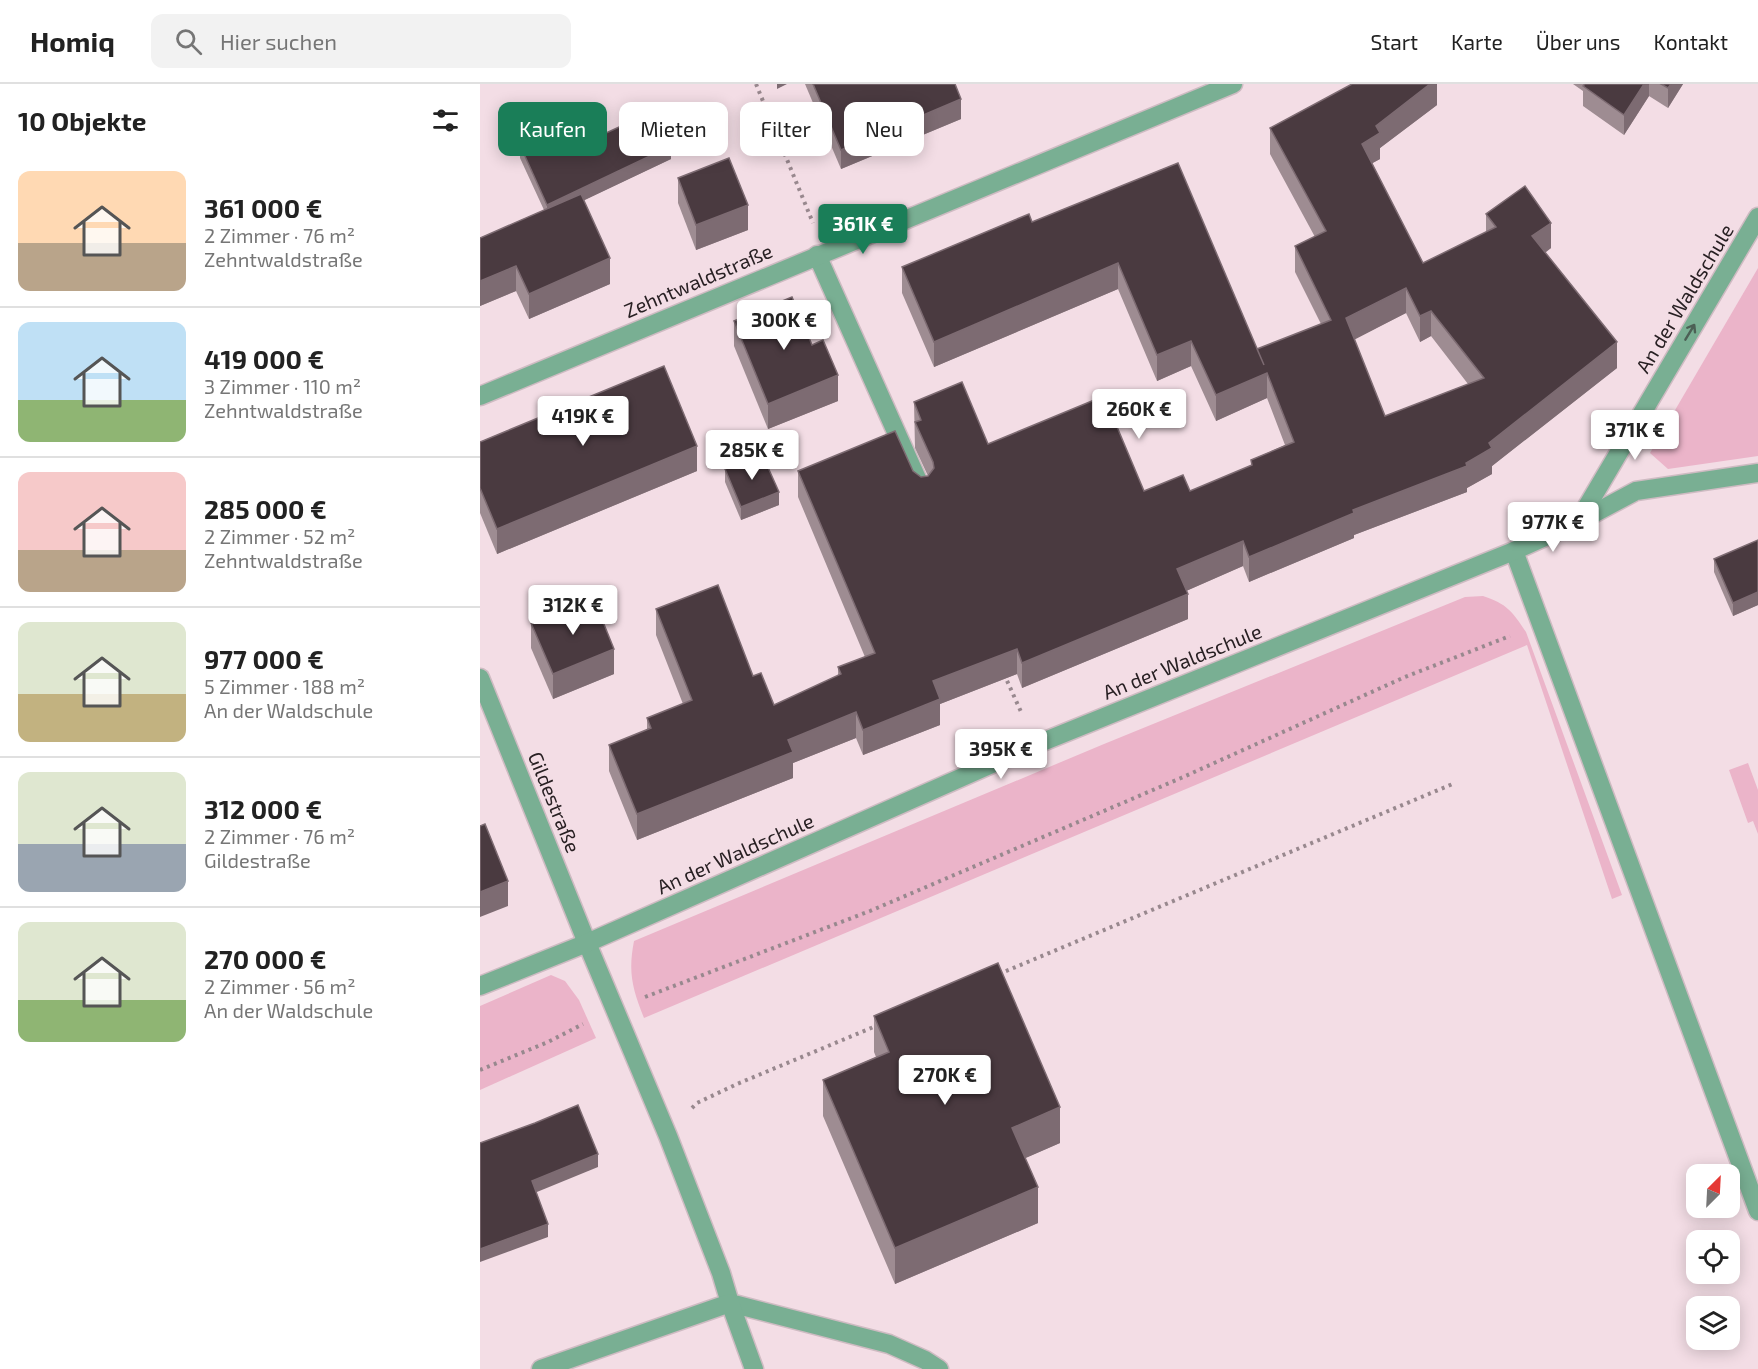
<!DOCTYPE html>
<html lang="de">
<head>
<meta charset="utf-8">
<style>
  :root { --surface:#fff; --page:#f2f2f2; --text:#222; --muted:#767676; --line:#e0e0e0; --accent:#1a7e58 }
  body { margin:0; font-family:"Exo 2",sans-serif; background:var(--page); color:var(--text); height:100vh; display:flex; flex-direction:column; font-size:22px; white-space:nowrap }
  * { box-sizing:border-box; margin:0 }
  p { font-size:20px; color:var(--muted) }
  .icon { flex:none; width:33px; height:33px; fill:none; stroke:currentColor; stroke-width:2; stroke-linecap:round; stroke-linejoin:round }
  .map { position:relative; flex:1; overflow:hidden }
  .sheet { display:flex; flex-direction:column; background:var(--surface); width:480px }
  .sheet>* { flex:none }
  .top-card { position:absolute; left:18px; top:18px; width:570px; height:54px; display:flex; gap:12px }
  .needle { width:39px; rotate:24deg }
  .buttons { position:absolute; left:1206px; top:1080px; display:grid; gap:12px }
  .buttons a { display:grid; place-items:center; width:54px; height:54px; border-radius:12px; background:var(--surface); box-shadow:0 3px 15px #0003; font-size:30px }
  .price { position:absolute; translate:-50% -51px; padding:0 14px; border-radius:6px; background:#fff; color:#222; font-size:20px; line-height:39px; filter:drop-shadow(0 2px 3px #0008) }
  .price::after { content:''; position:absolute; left:50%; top:36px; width:18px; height:14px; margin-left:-9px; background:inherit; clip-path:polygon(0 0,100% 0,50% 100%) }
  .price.current { background:var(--accent); color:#fff }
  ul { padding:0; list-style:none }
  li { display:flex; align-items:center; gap:18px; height:150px; padding:0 18px }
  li+li { border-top:2px solid var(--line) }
  li span { display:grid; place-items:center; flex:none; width:168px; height:120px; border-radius:12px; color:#555 }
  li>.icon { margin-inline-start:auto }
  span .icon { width:72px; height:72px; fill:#fffc; stroke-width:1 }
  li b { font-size:26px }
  h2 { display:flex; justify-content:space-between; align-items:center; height:72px; padding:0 18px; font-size:26px }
  .chip { padding:0 21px; border-radius:12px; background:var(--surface); box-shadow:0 3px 15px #0003; font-size:21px; line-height:54px }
  .chip.current { background:var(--accent); color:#fff }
  header { display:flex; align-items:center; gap:36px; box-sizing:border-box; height:84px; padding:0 30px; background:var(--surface); border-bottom:2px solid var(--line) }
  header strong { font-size:28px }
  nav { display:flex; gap:33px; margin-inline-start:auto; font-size:21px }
  .search { width:420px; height:54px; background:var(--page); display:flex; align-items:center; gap:15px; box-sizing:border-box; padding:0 21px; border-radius:12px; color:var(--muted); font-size:22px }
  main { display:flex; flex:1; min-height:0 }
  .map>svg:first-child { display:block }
</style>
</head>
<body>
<header>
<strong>Homiq</strong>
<div class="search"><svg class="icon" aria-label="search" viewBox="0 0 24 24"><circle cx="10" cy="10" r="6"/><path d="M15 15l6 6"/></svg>Hier suchen</div>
<nav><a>Start</a><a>Karte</a><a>Über uns</a><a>Kontakt</a></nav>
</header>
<main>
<section class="sheet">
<h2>10 Objekte<svg class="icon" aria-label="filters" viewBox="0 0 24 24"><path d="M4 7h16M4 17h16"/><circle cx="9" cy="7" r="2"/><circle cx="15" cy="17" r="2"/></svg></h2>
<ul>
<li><span style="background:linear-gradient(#ffd9b3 60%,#b9a48a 0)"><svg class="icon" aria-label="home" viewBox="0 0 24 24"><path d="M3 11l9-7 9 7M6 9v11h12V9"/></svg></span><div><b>361 000 €</b><p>2 Zimmer · 76 m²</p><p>Zehntwaldstraße</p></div></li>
<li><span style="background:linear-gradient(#bfe0f5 65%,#8fb573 0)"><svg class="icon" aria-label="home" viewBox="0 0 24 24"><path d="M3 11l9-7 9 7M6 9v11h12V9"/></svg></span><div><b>419 000 €</b><p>3 Zimmer · 110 m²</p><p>Zehntwaldstraße</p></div></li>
<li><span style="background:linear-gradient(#f6c9c9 65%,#b9a48a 0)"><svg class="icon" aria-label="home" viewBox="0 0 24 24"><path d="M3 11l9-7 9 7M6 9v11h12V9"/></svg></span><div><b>285 000 €</b><p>2 Zimmer · 52 m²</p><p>Zehntwaldstraße</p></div></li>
<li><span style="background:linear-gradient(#dfe7d0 60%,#c2b280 0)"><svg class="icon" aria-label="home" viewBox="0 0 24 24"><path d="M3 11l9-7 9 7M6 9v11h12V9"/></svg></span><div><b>977 000 €</b><p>5 Zimmer · 188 m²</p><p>An der Waldschule</p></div></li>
<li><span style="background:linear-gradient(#dfe7d0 60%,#9aa5b1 0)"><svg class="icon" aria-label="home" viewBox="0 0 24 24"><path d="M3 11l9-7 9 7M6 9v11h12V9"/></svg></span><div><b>312 000 €</b><p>2 Zimmer · 76 m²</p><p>Gildestraße</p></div></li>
<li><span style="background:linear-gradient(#dfe7d0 65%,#8fb573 0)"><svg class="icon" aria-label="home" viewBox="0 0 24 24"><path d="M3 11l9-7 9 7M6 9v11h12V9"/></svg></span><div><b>270 000 €</b><p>2 Zimmer · 56 m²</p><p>An der Waldschule</p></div></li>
</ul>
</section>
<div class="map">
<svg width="1278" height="1285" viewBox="0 0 1278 1285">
  <rect width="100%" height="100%" fill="#f3dde5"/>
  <!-- green -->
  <g fill="#ebb4c9">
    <path d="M 1278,184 L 1278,372 L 1188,385 L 1170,369 Z"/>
    <path d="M 1003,512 C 1027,520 1032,527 1046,548 L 1142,811 L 1132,815 L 1047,561 L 164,934 C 152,904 148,888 154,857 L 624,660 L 985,513 Z"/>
    <path d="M 1268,679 L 1278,706 L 1278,750 L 1273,737 L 1268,739 L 1249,686 Z"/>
    <path d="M 71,891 L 85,897 L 99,916 L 116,954 L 0,1006 L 0,922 Z"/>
  </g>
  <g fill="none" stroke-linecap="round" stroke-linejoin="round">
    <!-- minor casing -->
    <g stroke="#cebbc2" stroke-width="21">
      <g id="minor">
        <path d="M 337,171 L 443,408"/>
        <path d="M 0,312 L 753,0"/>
        <path d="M 1099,436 L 1278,133"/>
        <path d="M 1034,467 L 1278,1127"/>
        <path d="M 0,594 L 107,859 L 188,1052 L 241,1189 L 250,1219 L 409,1260 L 445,1276 L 459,1285"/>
        <path d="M 0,902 L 107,859 L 555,661 L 1034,467 L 1098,438 L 1156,407 L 1278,389"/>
        <path d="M 61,1285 L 250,1219 L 274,1285"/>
      </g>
    </g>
    <!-- path -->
    <g stroke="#98888e" stroke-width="4" stroke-dasharray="3 4.5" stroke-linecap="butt">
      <path d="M 276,0 L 333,139"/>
      <path d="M 524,590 L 542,630"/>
      <path d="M 519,890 L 975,699"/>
      <path d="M 165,913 L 390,827 L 701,694 L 925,593 L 1030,552"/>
      <path d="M 0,986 L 68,958 L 103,940"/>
      <path d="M 212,1024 L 217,1019 L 257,1000 L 396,942"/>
    </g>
    <!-- minor -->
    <use href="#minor" stroke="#79af93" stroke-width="18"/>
  </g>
  <!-- wall -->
  <g fill="#9e8c92" fill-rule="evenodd">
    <path d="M 325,0 L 475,0 L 481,35 L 361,85 Z"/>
    <path d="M 957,0 L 957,21 L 900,64 L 900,75 L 892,79 L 943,179 L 1006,148 L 1006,130 L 1071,164 L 1065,169 L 1137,284 L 1012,382 L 1012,390 L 987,404 L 987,408 L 874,451 L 874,454 L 769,498 L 763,482 L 706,507 L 708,535 L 542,604 L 537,590 L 460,620 L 460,641 L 383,671 L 376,654 L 313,679 L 313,694 L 157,756 L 129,687 L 129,661 L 167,646 L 167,634 L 203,620 L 176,551 L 176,525 L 273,592 L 294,621 L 358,592 L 358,583 L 385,573 L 318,413 L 318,387 L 433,387 L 441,393 L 448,392 L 435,364 L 434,318 L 508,360 L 664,407 L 710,407 L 771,382 L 771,376 L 805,361 L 787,314 L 736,337 L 711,282 L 677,297 L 638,205 L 454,283 L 422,209 L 422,183 L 552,138 L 698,79 L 777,266 L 841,240 L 815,188 L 815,162 L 835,153 L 790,70 L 790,44 ZM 926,229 L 940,258 L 951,252 L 988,300 L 905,332 L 874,255 Z"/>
    <path d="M 1093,0 L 1203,0 L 1188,24 L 1169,12 L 1144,51 L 1103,22 L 1103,7 Z"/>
    <path d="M 111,56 L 191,75 L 104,116 L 130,200 L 49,235 L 36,207 L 0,222 L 0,154 L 64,126 L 40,74 L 40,61 Z"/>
    <path d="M 198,94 L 268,146 L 216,166 L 198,119 Z"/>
    <path d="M 254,237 L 332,261 L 358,317 L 288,345 L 254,262 Z"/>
    <path d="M 0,358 L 217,387 L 17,470 L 0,429 Z"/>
    <path d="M 245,385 L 299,421 L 261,436 L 245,398 Z"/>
    <path d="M 1278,456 L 1278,521 L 1253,532 L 1234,488 L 1234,475 Z"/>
    <path d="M 51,539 L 134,590 L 73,615 L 51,564 Z"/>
    <path d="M 394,932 L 580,1059 L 545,1074 L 558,1139 L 415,1200 L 343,1032 L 343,996 L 396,973 L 394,968 Z"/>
  </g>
  <!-- shaded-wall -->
  <g fill="#7d6b72">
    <path d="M 297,0 L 307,0 L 297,5 Z"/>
    <path d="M 950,0 L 957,0 L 957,21 L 900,64 L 900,75 L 882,85 L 882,60 L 896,42 Z"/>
    <path d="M 1164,0 L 1169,0 L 1169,12 L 1144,51 L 1144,31 Z"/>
    <path d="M 1191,0 L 1203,0 L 1188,24 L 1188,4 Z"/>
    <path d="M 481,15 L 481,35 L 361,85 L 361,66 Z"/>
    <path d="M 191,62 L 191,75 L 67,134 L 67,121 Z"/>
    <path d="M 268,121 L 268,146 L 216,166 L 216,141 Z"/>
    <path d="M 1071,139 L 1071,164 L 1052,178 L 1052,152 Z"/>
    <path d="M 130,174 L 130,200 L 49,235 L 49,210 Z"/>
    <path d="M 638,179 L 638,205 L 454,283 L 454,258 Z"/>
    <path d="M 36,182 L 36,207 L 0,222 L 0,197 Z"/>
    <path d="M 926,204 L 926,229 L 866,260 L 866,234 Z"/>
    <path d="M 951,227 L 951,252 L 940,258 L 940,232 Z"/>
    <path d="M 711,257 L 711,282 L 677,297 L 677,271 Z"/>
    <path d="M 1137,258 L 1137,284 L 1012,382 L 1012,390 L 987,404 L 987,408 L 874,451 L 874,454 L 769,498 L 769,473 L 873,426 L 986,379 L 1009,359 Z"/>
    <path d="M 787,289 L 787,314 L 736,337 L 736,311 Z"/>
    <path d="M 358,291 L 358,317 L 288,345 L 288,320 Z"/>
    <path d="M 217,362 L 217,387 L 17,470 L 17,445 Z"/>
    <path d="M 299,408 L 299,421 L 261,436 L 261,423 Z"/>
    <path d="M 763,457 L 763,482 L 697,511 L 697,485 Z"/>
    <path d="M 1278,508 L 1278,521 L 1253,532 L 1253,519 Z"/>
    <path d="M 708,510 L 708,535 L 542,604 L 542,579 Z"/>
    <path d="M 134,565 L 134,590 L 73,615 L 73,590 Z"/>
    <path d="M 537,565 L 537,590 L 460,620 L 460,641 L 383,671 L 383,646 L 453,597 Z"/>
    <path d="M 376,628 L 376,654 L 313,679 L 313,694 L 157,756 L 157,730 L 308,656 Z"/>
    <path d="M 28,797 L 28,822 L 0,833 L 0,808 Z"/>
    <path d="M 580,1023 L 580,1059 L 532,1080 L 532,1044 Z"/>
    <path d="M 118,1070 L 118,1083 L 52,1110 L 52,1097 Z"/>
    <path d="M 558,1103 L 558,1139 L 415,1200 L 415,1164 Z"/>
    <path d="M 68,1140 L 68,1153 L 0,1178 L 0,1165 Z"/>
  </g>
  <!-- building -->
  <g fill="#4a3a40" stroke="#7d6b72" stroke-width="1.5" fill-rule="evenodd">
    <path d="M 333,0 L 475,0 L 481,15 L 361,66 Z"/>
    <path d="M 872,0 L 950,0 L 896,42 L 900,49 L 882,60 L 943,179 L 1016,143 L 1006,130 L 1045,102 L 1071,139 L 1052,152 L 1137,258 L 1009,359 L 1012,364 L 986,379 L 987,382 L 873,426 L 874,429 L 769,473 L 763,457 L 697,485 L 708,510 L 542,579 L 537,565 L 453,597 L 460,615 L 383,646 L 376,628 L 308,656 L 313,668 L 157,730 L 129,661 L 171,644 L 167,634 L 212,616 L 176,525 L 238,501 L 273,592 L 281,589 L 294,621 L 361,590 L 358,583 L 395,569 L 318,387 L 415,347 L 433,387 L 441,393 L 448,392 L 454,384 L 453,378 L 435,338 L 441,336 L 434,318 L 482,298 L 508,360 L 624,312 L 664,407 L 703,391 L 710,407 L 772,381 L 771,376 L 814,358 L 787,289 L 736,311 L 711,257 L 677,271 L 638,179 L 454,258 L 422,183 L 549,130 L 552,138 L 698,79 L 784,281 L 777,265 L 851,236 L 815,162 L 846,147 L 790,44 ZM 926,204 L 940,232 L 951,227 L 1004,294 L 905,332 L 866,234 Z"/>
    <path d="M 1105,0 L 1164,0 L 1144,31 L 1103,2 Z"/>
    <path d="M 1181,0 L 1191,0 L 1188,4 Z"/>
    <path d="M 176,26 L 191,62 L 67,121 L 40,61 L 101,34 L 111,56 Z"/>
    <path d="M 249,74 L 268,121 L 216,141 L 198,94 Z"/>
    <path d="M 101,110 L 130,174 L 49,210 L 36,182 L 0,197 L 0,154 Z"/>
    <path d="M 312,213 L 332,261 L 343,256 L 358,291 L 288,320 L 254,237 Z"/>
    <path d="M 184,282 L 217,362 L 17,445 L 0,404 L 0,358 Z"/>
    <path d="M 282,370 L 299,408 L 261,423 L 245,385 Z"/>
    <path d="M 1278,456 L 1278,508 L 1253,519 L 1234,475 Z"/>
    <path d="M 113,513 L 134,565 L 73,590 L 51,539 Z"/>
    <path d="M 5,740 L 28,797 L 0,808 L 0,742 Z"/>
    <path d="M 518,879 L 580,1023 L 532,1044 L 558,1103 L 415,1164 L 343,996 L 409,968 L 394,932 Z"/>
    <path d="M 98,1021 L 118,1070 L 52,1097 L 68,1140 L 0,1165 L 0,1059 L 55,1039 Z"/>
  </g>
  <!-- one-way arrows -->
  <defs><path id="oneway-shaft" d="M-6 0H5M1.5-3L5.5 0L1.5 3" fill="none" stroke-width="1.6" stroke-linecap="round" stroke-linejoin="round" transform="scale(1.5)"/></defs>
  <use stroke="#4c6055" href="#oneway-shaft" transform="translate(1210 248) rotate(-59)"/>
  <g text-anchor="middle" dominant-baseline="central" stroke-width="6" stroke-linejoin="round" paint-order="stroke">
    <!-- street labels -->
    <g font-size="20" fill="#282023" stroke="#f3dde5">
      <text transform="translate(218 196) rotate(-23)">Zehntwaldstraße</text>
      <text transform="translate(1204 214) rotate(-59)">An der Waldschule</text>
      <text transform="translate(702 577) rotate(-22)">An der Waldschule</text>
      <text transform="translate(75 718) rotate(68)">Gildestraße</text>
      <text transform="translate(255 769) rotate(-24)">An der Waldschule</text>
    </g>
  </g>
</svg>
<div class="buttons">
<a><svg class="needle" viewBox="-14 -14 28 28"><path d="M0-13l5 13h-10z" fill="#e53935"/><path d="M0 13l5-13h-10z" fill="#767676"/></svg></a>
<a><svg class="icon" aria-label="locate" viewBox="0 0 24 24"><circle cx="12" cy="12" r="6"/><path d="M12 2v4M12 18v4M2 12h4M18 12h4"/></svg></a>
<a><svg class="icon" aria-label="layers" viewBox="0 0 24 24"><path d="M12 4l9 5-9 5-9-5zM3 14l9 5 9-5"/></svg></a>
</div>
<b class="price current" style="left:383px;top:171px">361K €</b>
<b class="price" style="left:304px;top:267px">300K €</b>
<b class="price" style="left:659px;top:356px">260K €</b>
<b class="price" style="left:103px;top:363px">419K €</b>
<b class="price" style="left:1155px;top:377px">371K €</b>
<b class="price" style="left:272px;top:397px">285K €</b>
<b class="price" style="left:1073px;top:469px">977K €</b>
<b class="price" style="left:93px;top:552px">312K €</b>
<b class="price" style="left:521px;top:696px">395K €</b>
<b class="price" style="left:465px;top:1022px">270K €</b>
<div class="top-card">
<a class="chip current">Kaufen</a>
<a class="chip">Mieten</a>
<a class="chip">Filter</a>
<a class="chip">Neu</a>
</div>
</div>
</main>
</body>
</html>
